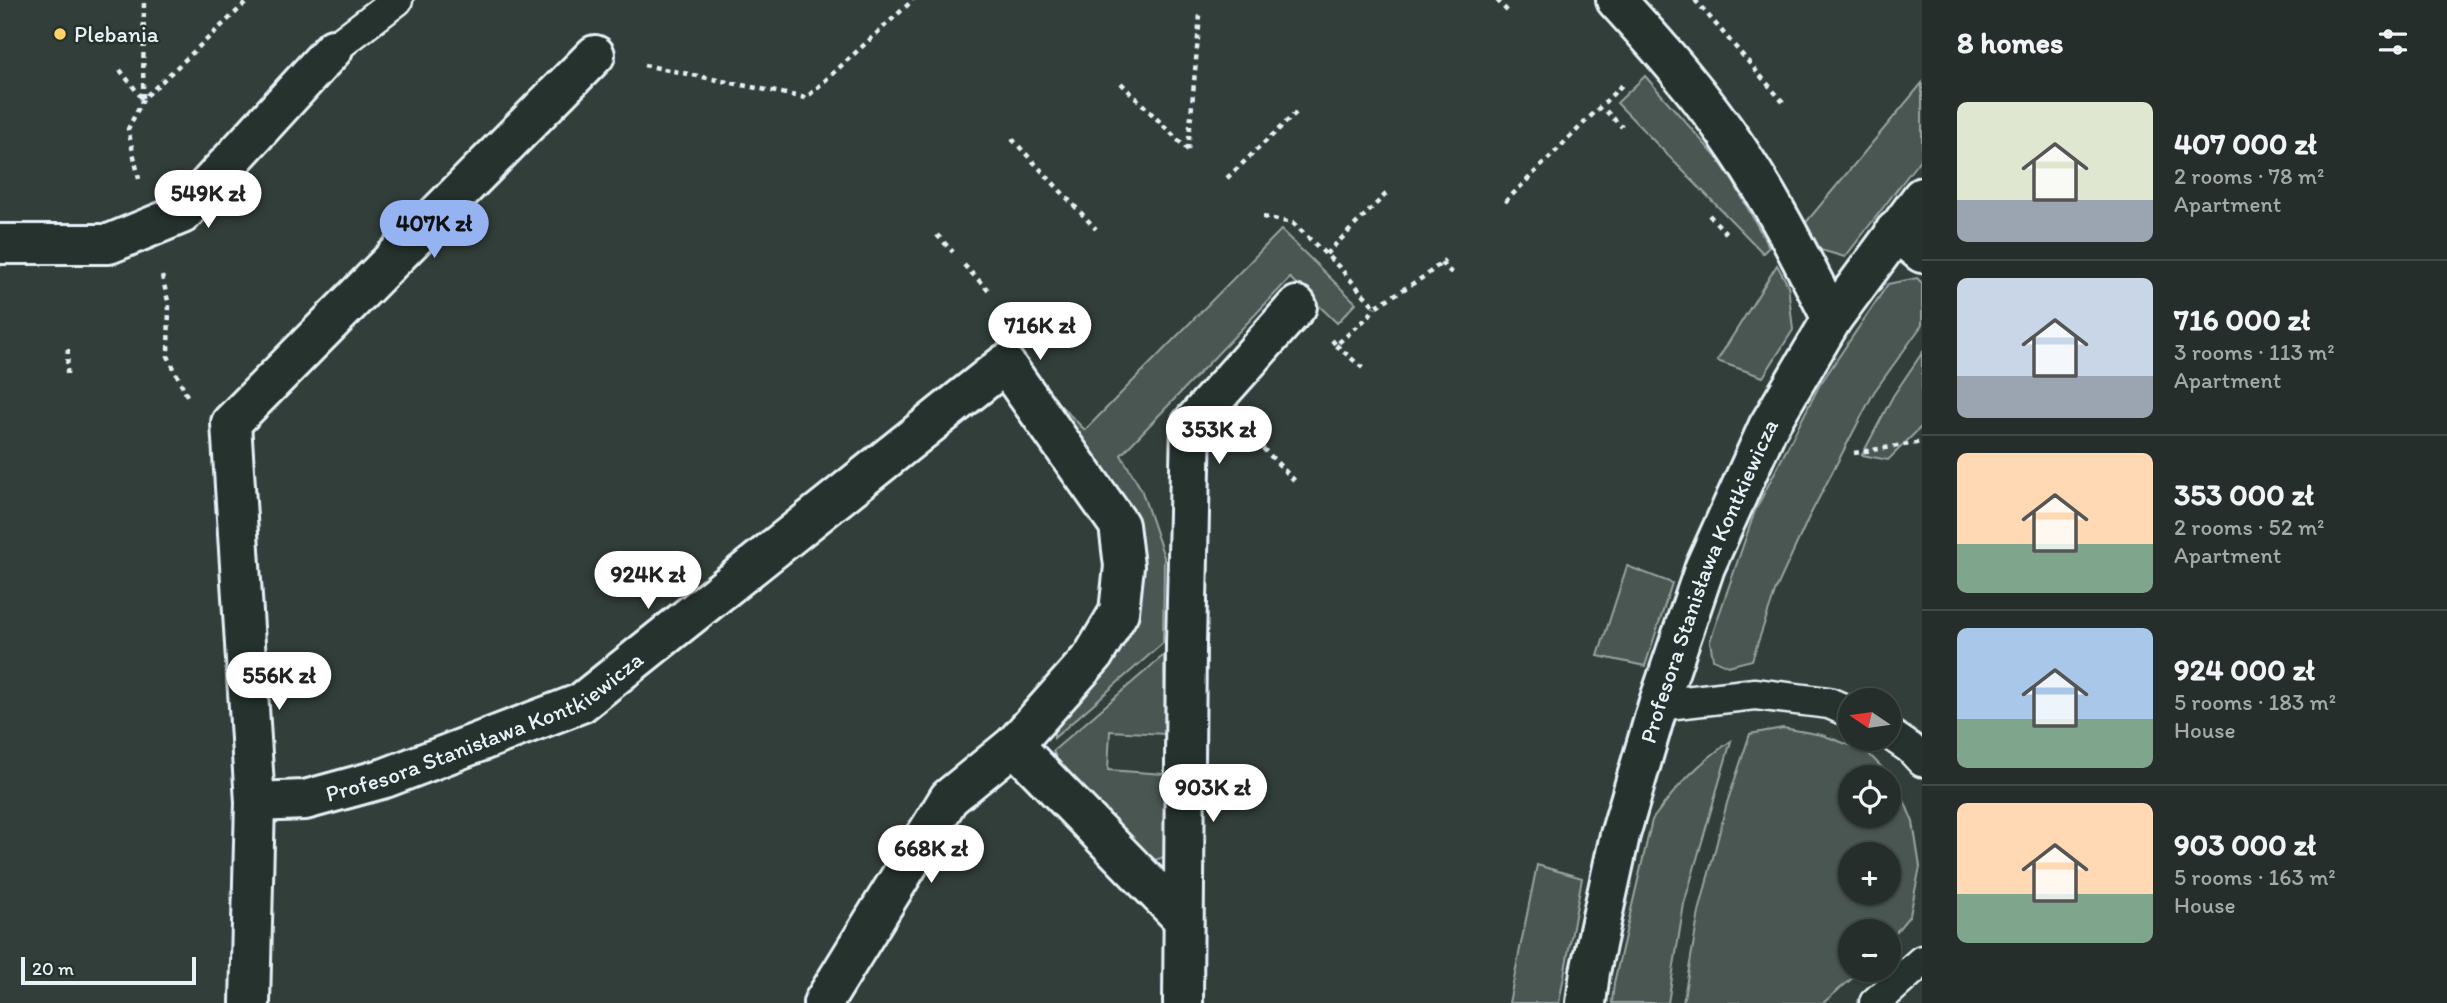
<!DOCTYPE html>
<html lang="en">
<head>
<meta charset="utf-8">
<style>
  :root { --surface:#262e2b; --page:#2e3633; --text:#f1f3f6; --muted:#a4a8a9; --line:#424a47; --accent:#95b2f1 }
  body { margin:0; font-family:Itim,sans-serif; background:var(--page); color:var(--text); height:100vh; display:flex; flex-direction:column; font-size:26px; white-space:nowrap }
  * { box-sizing:border-box; margin:0 }
  p { font-size:23px; color:var(--muted) }
  .icon { flex:none; width:38px; height:38px; fill:none; stroke:currentColor; stroke-width:2; stroke-linecap:round; stroke-linejoin:round }
  .map { position:relative; flex:1; overflow:hidden }
  .drawer { display:flex; flex-direction:column; background:var(--surface); width:525px }
  .drawer>* { flex:none }
  .needle { width:46px; rotate:283deg }
  .fabs { position:absolute; left:1838px; top:688px; display:grid; gap:14px }
  .fabs a { display:grid; place-items:center; width:63px; height:63px; border-radius:50%; background:var(--surface); box-shadow:0 2px 5px #0004,0 0 0 2px var(--line); font-size:35px }
  .scale { position:absolute; left:21px; bottom:18px; width:175px; box-sizing:border-box; padding-left:7px; border:4px solid #e8f1f8; border-top:0; font-size:19px; line-height:24px; white-space:nowrap; color:#e8f1f8; -webkit-text-stroke:5px #26332d; paint-order:stroke }
  .price { position:absolute; translate:-50% -60px; padding:0 16px; border-radius:24px; background:#fff; color:#222; font-size:23px; line-height:46px; filter:drop-shadow(0 2px 4px #0008) }
  .price::after { content:''; position:absolute; left:50%; top:42px; width:21px; height:16px; margin-left:-10px; background:inherit; clip-path:polygon(0 0,100% 0,50% 100%) }
  .price.selected { background:var(--accent); color:#111 }
  ul { padding:0; list-style:none }
  li { display:flex; align-items:center; gap:21px; height:175px; padding:0 35px }
  li+li { border-top:2px solid var(--line) }
  li span { display:grid; place-items:center; flex:none; width:196px; height:140px; border-radius:10px; color:#555 }
  li>.icon { margin-inline-start:auto }
  span .icon { width:84px; height:84px; fill:#fffc; stroke-width:1 }
  li b { font-size:30px }
  h2 { display:flex; justify-content:space-between; align-items:center; height:84px; padding:0 35px; font-size:30px }
  main { display:flex; flex:1; min-height:0 }
  .map>svg:first-child { display:block }
</style>
</head>
<body>
<main>
<div class="map">
<svg width="1922" height="1003" viewBox="0 0 1922 1003">
  <rect width="100%" height="100%" fill="#323e39"/>
  <filter id="ink" filterUnits="userSpaceOnUse"><feTurbulence type="fractalNoise" baseFrequency=".0143" numOctaves="2"/><feDisplacementMap in="SourceGraphic" scale="14" xChannelSelector="R" yChannelSelector="G"/><feConvolveMatrix kernelMatrix="1 2 1 2 8 2 1 2 1" color-interpolation-filters="sRGB"/></filter>
  <g filter="url(#ink)">
    <!-- green -->
    <g fill="#495651" stroke="#98a4a4" stroke-width="2" fill-rule="evenodd">
      <path d="M 1645,76 L 1718,159 L 1734,183 L 1769,247 L 1763,253 L 1617,103 Z"/>
      <path d="M 1922,83 L 1922,157 L 1845,257 L 1814,248 L 1803,226 Z"/>
      <path d="M 1281,230 L 1356,303 L 1337,323 L 1290,278 L 1121,455 L 1141,489 L 1164,557 L 1163,643 L 1054,738 L 1054,725 L 1140,591 L 1057,410 L 1059,404 L 1085,430 Z"/>
      <path d="M 1777,265 L 1788,285 L 1793,330 L 1763,377 L 1717,361 Z"/>
      <path d="M 1917,278 L 1922,283 L 1922,325 L 1874,392 L 1808,519 L 1776,589 L 1752,660 L 1728,666 L 1713,659 L 1710,641 L 1755,511 L 1819,386 L 1888,284 Z"/>
      <path d="M 1922,353 L 1922,426 L 1888,460 L 1862,455 L 1893,396 Z"/>
      <path d="M 1627,566 L 1672,583 L 1645,666 L 1598,656 Z"/>
      <path d="M 1164,655 L 1165,734 L 1110,731 L 1108,770 L 1164,774 L 1164,857 L 1152,861 L 1062,770 L 1053,751 Z"/>
      <path d="M 1783,728 L 1822,735 L 1866,751 L 1897,783 L 1913,822 L 1920,867 L 1910,915 L 1888,942 L 1888,931 L 1850,931 L 1850,970 L 1862,970 L 1823,1003 L 1683,1003 L 1699,912 L 1727,803 L 1750,734 ZM 1850,777 L 1888,777 L 1888,816 L 1850,816 ZM 1850,854 L 1888,854 L 1888,892 L 1850,892 Z"/>
      <path d="M 1731,741 L 1684,904 L 1668,1003 L 1612,1003 L 1614,983 L 1652,820 C 1676,787 1697,764 1731,741 Z"/>
      <path d="M 1537,865 L 1582,878 L 1559,1003 L 1509,1003 Z"/>
    </g>
    <g fill="none" stroke-linecap="round" stroke-linejoin="round">
      <!-- lane casing -->
      <g stroke="#e8f1f8" stroke-width="35">
        <g id="lane">
          <path d="M 333,49 L 397,0"/>
          <path d="M 1658,705 L 1755,694 L 1829,703 L 1850,712"/>
          <path d="M 1888,733 L 1910,748 L 1922,761"/>
          <path d="M 1875,1003 L 1922,961"/>
        </g>
      </g>
      <!-- street casing -->
      <g stroke="#e8f1f8" stroke-width="44">
        <g id="street">
          <path d="M 1616,0 C 1659,47 1703,97 1738,150 C 1774,203 1803,262 1832,319"/>
          <path d="M 1895,231 L 1922,253"/>
          <path d="M 0,244 L 109,244 L 182,214 L 333,49"/>
          <path d="M 1014,745 L 1182,918"/>
          <path id="s1" d="M 255,802 L 305,800 L 385,778 L 581,703 L 1005,364 L 1119,525 L 1124,566 L 1119,612 L 1093,656 L 1014,745 L 949,798 L 823,1003"/>
          <path d="M 250,1003 L 255,802 L 231,423 L 595,55"/>
          <path d="M 1183,1003 L 1186,644 L 1191,425 L 1297,306"/>
          <path id="s2" d="M 1586,1003 L 1590,972 L 1620,835 L 1658,705 L 1705,567 L 1768,427 L 1832,319 L 1922,197"/>
        </g>
      </g>
      <!-- path -->
      <g stroke="#e8f1f8" stroke-width="4.5" stroke-dasharray="5 5" stroke-linecap="butt">
        <path d="M 1497,0 L 1509,13"/>
        <path d="M 1695,0 L 1783,102"/>
        <path d="M 644,65 L 806,98 L 913,0"/>
        <path d="M 120,70 L 142,98"/>
        <path d="M 1121,83 L 1188,150"/>
        <path d="M 143,98 L 144,0"/>
        <path d="M 1606,111 L 1622,127"/>
        <path d="M 1012,139 L 1096,229"/>
        <path d="M 1188,150 L 1200,15"/>
        <path d="M 1227,178 L 1299,110"/>
        <path d="M 139,179 L 128,129 L 143,99 L 249,0"/>
        <path d="M 1505,202 L 1623,84"/>
        <path d="M 1709,215 L 1728,235"/>
        <path d="M 1263,217 L 1293,223 L 1338,266 L 1375,307 L 1425,276 L 1445,260"/>
        <path d="M 937,235 L 953,252"/>
        <path d="M 1326,254 L 1387,193"/>
        <path d="M 1441,263 L 1455,276"/>
        <path d="M 964,265 L 988,290"/>
        <path d="M 162,276 L 169,305 L 168,356 L 188,398"/>
        <path d="M 1332,340 L 1336,345 L 1369,316 L 1375,307"/>
        <path d="M 1336,345 L 1366,371"/>
        <path d="M 67,374 L 68,345"/>
        <path d="M 1249,434 L 1297,483"/>
        <path d="M 1854,453 L 1922,442"/>
      </g>
      <!-- lane -->
      <use href="#lane" stroke="#26332d" stroke-width="30"/>
      <!-- street -->
      <use href="#street" stroke="#26332d" stroke-width="38"/>
    </g>
  </g>
  <!-- markers -->
  <circle fill="#ffd166" stroke="#26332d" stroke-width="2.5" cx="60" cy="34" r="7"/>
  <g text-anchor="middle" dominant-baseline="central" stroke-width="5" stroke-linejoin="round" paint-order="stroke">
    <!-- poi labels -->
    <g font-size="23" fill="#e8f1f8" stroke="#26332d" text-anchor="start">
      <text x="74" y="34">Plebania</text>
    </g>
    <!-- street labels -->
    <g font-size="23" fill="#e8f1f8" stroke="#26332d">
      <text stroke="none"><textPath href="#s2" startOffset="441">Profesora Stanisława Kontkiewicza</textPath></text>
      <text stroke="none"><textPath href="#s1" startOffset="245">Profesora Stanisława Kontkiewicza</textPath></text>
    </g>
  </g>
</svg>
<div class="fabs">
<a><svg class="needle" viewBox="-14 -14 28 28"><path d="M0-13l5 13h-10z" fill="#e53935"/><path d="M0 13l5-13h-10z" fill="#a4a8a9"/></svg></a>
<a><svg class="icon" aria-label="locate" viewBox="0 0 24 24"><circle cx="12" cy="12" r="6"/><path d="M12 2v4M12 18v4M2 12h4M18 12h4"/></svg></a>
<a>+</a>
<a>−</a>
</div>
<div class="scale">20 m</div>
<b class="price" style="left:208px;top:230px">549K zł</b>
<b class="price selected" style="left:434px;top:260px">407K zł</b>
<b class="price" style="left:1040px;top:362px">716K zł</b>
<b class="price" style="left:1219px;top:466px">353K zł</b>
<b class="price" style="left:648px;top:611px">924K zł</b>
<b class="price" style="left:279px;top:712px">556K zł</b>
<b class="price" style="left:1213px;top:824px">903K zł</b>
<b class="price" style="left:931px;top:885px">668K zł</b>
</div>
<section class="drawer">
<h2>8 homes<svg class="icon" aria-label="filters" viewBox="0 0 24 24"><path d="M4 7h16M4 17h16"/><circle cx="9" cy="7" r="2"/><circle cx="15" cy="17" r="2"/></svg></h2>
<ul>
<li><span style="background:linear-gradient(#dfe7d0 70%,#9aa5b1 0)"><svg class="icon" aria-label="home" viewBox="0 0 24 24"><path d="M3 11l9-7 9 7M6 9v11h12V9"/></svg></span><div><b>407 000 zł</b><p>2 rooms · 78 m²</p><p>Apartment</p></div></li>
<li><span style="background:linear-gradient(#c9d6e8 70%,#9aa5b1 0)"><svg class="icon" aria-label="home" viewBox="0 0 24 24"><path d="M3 11l9-7 9 7M6 9v11h12V9"/></svg></span><div><b>716 000 zł</b><p>3 rooms · 113 m²</p><p>Apartment</p></div></li>
<li><span style="background:linear-gradient(#ffd9b3 65%,#7fa58c 0)"><svg class="icon" aria-label="home" viewBox="0 0 24 24"><path d="M3 11l9-7 9 7M6 9v11h12V9"/></svg></span><div><b>353 000 zł</b><p>2 rooms · 52 m²</p><p>Apartment</p></div></li>
<li><span style="background:linear-gradient(#a9c7e8 65%,#7fa58c 0)"><svg class="icon" aria-label="home" viewBox="0 0 24 24"><path d="M3 11l9-7 9 7M6 9v11h12V9"/></svg></span><div><b>924 000 zł</b><p>5 rooms · 183 m²</p><p>House</p></div></li>
<li><span style="background:linear-gradient(#ffd9b3 65%,#7fa58c 0)"><svg class="icon" aria-label="home" viewBox="0 0 24 24"><path d="M3 11l9-7 9 7M6 9v11h12V9"/></svg></span><div><b>903 000 zł</b><p>5 rooms · 163 m²</p><p>House</p></div></li>
</ul>
</section>
</main>
</body>
</html>
